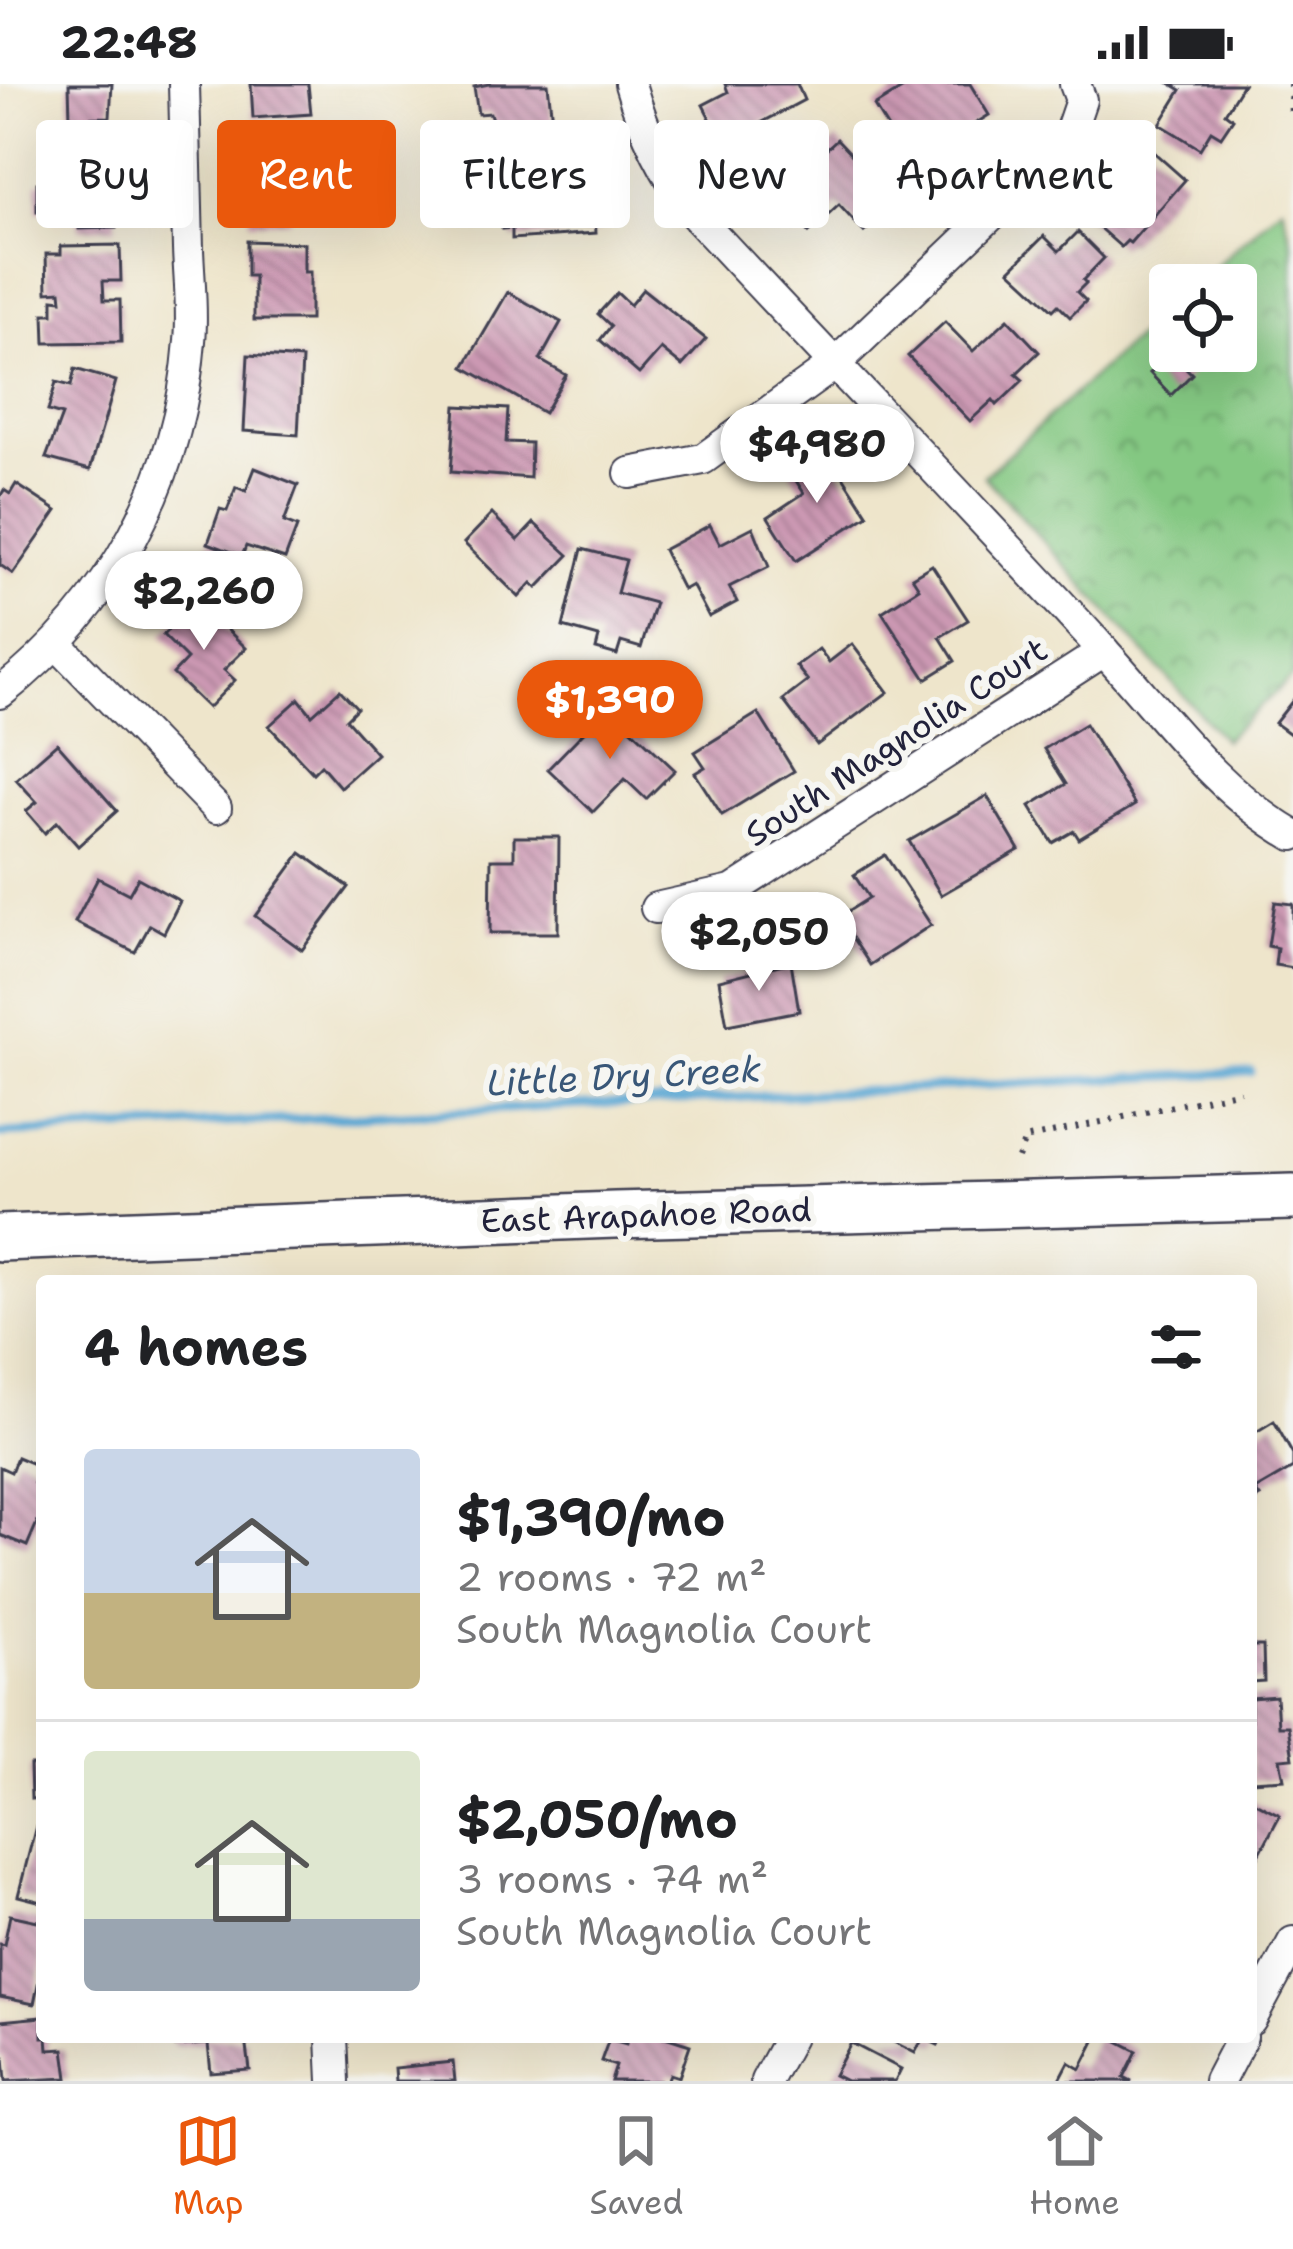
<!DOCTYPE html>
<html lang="en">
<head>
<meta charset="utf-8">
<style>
  :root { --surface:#fff; --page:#f2f2f2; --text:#202124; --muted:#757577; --line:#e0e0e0; --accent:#ea580c }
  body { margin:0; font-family:"Shantell Sans",sans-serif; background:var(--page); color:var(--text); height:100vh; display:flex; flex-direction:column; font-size:45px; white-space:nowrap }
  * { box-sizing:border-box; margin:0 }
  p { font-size:39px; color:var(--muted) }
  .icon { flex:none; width:66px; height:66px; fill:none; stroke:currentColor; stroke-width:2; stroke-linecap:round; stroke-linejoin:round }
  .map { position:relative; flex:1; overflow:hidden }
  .drawer { position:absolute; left:36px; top:1191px; width:1221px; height:768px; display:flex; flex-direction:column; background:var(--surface); border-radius:12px; box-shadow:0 12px 48px #0002 }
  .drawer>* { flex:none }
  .banner { position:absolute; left:36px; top:36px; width:1221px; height:108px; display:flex; gap:24px }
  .tools { position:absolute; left:1149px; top:180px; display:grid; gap:24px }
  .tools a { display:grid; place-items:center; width:108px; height:108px; border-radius:12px; background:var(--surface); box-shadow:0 12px 48px #0002; font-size:60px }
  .price { position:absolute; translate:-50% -102px; padding:0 27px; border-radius:42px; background:#fff; color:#222; font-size:39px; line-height:78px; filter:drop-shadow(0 3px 6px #0008) }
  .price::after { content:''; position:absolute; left:50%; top:72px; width:36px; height:27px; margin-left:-18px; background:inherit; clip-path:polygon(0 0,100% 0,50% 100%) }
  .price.on { background:var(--accent); color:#fff }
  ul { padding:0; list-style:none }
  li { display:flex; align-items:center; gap:36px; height:300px; padding:0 48px }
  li+li { border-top:3px solid var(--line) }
  li span { display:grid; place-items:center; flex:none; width:336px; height:240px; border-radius:12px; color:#555 }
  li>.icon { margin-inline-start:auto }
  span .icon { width:144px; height:144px; fill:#fffc; stroke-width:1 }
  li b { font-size:51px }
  h2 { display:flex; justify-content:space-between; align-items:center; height:144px; padding:0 48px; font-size:51px }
  .pill { padding:0 42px; border-radius:12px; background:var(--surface); box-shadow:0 12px 48px #0002; font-size:42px; line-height:108px }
  .pill.on { background:var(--accent); color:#fff }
  .status { display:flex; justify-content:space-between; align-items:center; height:84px; padding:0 60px; background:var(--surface); direction:ltr }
  .status svg { height:33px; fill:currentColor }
  .dock { display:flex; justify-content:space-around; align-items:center; height:168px; border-top:3px solid var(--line); background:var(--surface); font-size:33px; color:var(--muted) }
  .dock a { display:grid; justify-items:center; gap:6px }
  .dock .on { color:var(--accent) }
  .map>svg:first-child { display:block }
</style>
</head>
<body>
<div class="status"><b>22:48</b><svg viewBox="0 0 49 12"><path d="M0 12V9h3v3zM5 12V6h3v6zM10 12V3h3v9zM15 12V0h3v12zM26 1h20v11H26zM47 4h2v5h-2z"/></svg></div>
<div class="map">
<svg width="1293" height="1997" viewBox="0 0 1293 1997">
  <defs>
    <pattern id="park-crowns" width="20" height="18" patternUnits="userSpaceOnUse" patternTransform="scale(3)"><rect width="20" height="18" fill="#84c882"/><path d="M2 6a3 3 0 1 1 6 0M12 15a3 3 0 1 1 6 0" fill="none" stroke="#6ca26c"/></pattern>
    <pattern id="building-back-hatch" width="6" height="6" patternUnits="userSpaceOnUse" patternTransform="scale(3)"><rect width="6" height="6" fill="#cc99b3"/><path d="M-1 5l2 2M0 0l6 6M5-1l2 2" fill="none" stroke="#a57c93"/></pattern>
  </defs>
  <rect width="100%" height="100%" fill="#f6f6f2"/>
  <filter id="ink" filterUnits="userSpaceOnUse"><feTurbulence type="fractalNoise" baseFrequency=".00833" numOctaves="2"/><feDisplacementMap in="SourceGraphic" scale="24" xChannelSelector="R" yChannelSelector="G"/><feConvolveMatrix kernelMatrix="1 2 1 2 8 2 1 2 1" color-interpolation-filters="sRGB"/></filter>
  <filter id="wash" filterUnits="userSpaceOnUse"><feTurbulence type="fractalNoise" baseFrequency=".004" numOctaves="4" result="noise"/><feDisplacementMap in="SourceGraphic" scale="48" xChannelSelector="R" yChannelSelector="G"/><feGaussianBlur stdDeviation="2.7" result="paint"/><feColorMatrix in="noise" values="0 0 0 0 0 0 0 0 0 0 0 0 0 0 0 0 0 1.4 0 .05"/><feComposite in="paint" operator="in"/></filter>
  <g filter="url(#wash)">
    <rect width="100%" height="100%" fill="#eee5cb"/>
    <!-- park -->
    <path fill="url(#park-crowns)" stroke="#53755e" stroke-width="3" d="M 1282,122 L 1293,162 L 1293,592 L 1224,656 L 984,392 L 1170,223 L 1170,267 L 1236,267 L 1236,201 L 1195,201 Z"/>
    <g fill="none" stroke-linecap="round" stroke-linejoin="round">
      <!-- stream -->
      <path stroke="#5ba7d3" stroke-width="9" d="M 0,1050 L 1251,988"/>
    </g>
    <g id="blocks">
      <!-- building -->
      <g fill="url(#building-back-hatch)">
        <path d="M 69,0 L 112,0 L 110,33 L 70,34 Z"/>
        <path d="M 251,0 L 308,0 L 311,30 L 253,34 Z"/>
        <path d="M 489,0 L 548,0 L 553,46 L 497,53 L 490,29 L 478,30 L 474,3 Z"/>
        <path d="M 725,0 L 797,0 L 804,16 L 723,59 L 703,21 L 728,8 Z"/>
        <path d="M 910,0 L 970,0 L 989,31 L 910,80 L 874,22 Z"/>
        <path d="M 1171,0 L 1243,0 L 1225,29 L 1233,35 L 1221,53 L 1211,47 L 1200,65 L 1160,40 L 1181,6 Z"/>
        <path d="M 316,52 L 330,53 L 331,69 L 318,70 L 320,119 L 289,119 L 289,137 L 250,138 L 249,88 L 270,88 L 269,53 Z"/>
        <path d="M 837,55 L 896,118 L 864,148 L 839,121 L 809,149 L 777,114 L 795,98 L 786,88 L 802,73 L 809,81 Z"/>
        <path d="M 105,56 L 105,93 L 108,106 L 116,106 L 116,144 L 79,145 L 78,134 L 53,135 L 53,128 L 37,128 L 37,99 L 52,98 L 51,57 Z"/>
        <path d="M 1140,56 L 1185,96 L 1130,159 L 1127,157 L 1121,163 L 1078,125 Z"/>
        <path d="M 557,72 L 558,110 L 594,109 L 596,149 L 512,155 L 512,144 L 502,145 L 501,122 L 512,122 L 511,74 Z"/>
        <path d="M 1078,148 L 1104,174 L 1083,196 L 1086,199 L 1077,208 L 1086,217 L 1070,233 L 1058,221 L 1053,226 L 1010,186 L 1044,152 L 1059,167 Z"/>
        <path d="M 247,157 L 304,159 L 304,188 L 310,188 L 310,236 L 254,236 L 254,192 L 247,192 Z"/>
        <path d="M 120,161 L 121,197 L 103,197 L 104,216 L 120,216 L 121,258 L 45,259 L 44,230 L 53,230 L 53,215 L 62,216 L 61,207 L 47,208 L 46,170 L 61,170 L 61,162 Z"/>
        <path d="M 643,205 L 706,255 L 682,282 L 661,265 L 639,290 L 600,256 L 611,242 L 598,230 L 617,209 L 630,221 Z"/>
        <path d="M 508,208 L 561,238 L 540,276 L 566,291 L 544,329 L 464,283 Z"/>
        <path d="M 1008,235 L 1039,268 L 1016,290 L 1023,296 L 997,321 L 993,316 L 970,337 L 908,272 L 945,238 L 973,267 Z"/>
        <path d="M 1171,269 L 1192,290 L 1171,311 L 1150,289 Z"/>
        <path d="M 248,271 L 302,275 L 298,351 L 244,347 Z"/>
        <path d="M 75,285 L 116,297 L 90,386 L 46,374 L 62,331 L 48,327 L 56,298 L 71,302 Z"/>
        <path d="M 456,322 L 508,325 L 506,358 L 531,359 L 530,394 L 451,388 Z"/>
        <path d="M 824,363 L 868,431 L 796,477 L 768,433 L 804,409 L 789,386 Z"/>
        <path d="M 255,384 L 298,401 L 284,438 L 297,443 L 285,475 L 246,462 L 242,472 L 208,459 L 220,425 L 227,427 L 236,403 L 246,407 Z"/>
        <path d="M 16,400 L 57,427 L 13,490 L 0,481 L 0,413 L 4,406 L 10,410 Z"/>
        <path d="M 492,430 L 518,456 L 534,439 L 569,471 L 537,504 L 532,499 L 519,513 L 464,459 Z"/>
        <path d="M 710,441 L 720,460 L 753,443 L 769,483 L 729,503 L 737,518 L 709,533 L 692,501 L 683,506 L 663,466 Z"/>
        <path d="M 582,465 L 626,476 L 617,509 L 655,519 L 641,564 L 621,558 L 617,571 L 596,565 L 599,553 L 563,543 Z"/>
        <path d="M 932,481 L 968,536 L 940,553 L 955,577 L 926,595 L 882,528 L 919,504 L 912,493 Z"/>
        <path d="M 197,516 L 246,564 L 224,586 L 235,596 L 208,624 L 173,590 L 187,575 L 163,551 Z"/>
        <path d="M 852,560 L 888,608 L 817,661 L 783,616 L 808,597 L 796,582 L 819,565 L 829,578 Z"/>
        <path d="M 340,606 L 357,624 L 346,635 L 377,670 L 340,703 L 321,681 L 313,689 L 269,642 L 299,615 L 312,631 Z"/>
        <path d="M 1293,616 L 1293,652 L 1275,639 Z"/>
        <path d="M 608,623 L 675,686 L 646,715 L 625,695 L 593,728 L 548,685 Z"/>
        <path d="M 758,629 L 794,687 L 722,731 L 695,689 L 705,683 L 695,668 Z"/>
        <path d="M 1085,640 L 1135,721 L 1079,755 L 1074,747 L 1053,759 L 1030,722 L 1066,700 L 1044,665 Z"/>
        <path d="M 57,659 L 117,727 L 78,762 L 57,738 L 45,749 L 26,727 L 37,718 L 16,695 Z"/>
        <path d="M 987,712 L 1019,766 L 941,811 L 909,757 Z"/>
        <path d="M 514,753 L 559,753 L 558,849 L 490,849 L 491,775 L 514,775 Z"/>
        <path d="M 301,769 L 349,803 L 302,866 L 255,832 Z"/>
        <path d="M 885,771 L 931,841 L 870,881 L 839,833 L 869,814 L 854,791 Z"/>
        <path d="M 98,794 L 129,810 L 138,794 L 180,817 L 164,849 L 150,841 L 135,868 L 75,838 Z"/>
        <path d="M 1275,818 L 1293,820 L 1293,884 L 1275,881 L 1277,864 L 1268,862 Z"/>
        <path d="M 791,878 L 799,927 L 727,941 L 719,896 Z"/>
        <path d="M 1274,1337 L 1293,1371 L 1293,1384 L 1255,1406 L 1260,1413 L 1251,1418 L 1251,1351 Z"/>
        <path d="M 17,1373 L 41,1383 L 34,1399 L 42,1402 L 42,1427 L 27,1462 L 0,1451 L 0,1383 L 11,1388 Z"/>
        <path d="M 1251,1562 L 1263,1562 L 1264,1597 L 1251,1598 Z"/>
        <path d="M 1276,1612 L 1278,1642 L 1288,1642 L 1293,1674 L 1280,1675 L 1284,1695 L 1251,1697 L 1251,1614 Z"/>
        <path d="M 30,1681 L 42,1681 L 42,1714 L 31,1715 Z"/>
        <path d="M 1251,1716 L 1280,1731 L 1251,1786 Z"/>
        <path d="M 38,1734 L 42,1735 L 42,1818 L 18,1812 Z"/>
        <path d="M 10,1831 L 42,1838 L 42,1881 L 34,1920 L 0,1913 L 0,1860 L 4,1861 Z"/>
        <path d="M 42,1933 L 42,1953 L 47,1953 L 48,1966 L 64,1965 L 68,1994 L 6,1997 L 4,1973 L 0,1973 L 0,1937 Z"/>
        <path d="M 172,1953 L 246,1955 L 250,1986 L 211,1989 L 208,1960 L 173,1962 Z"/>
        <path d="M 628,1953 L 665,1953 L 690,1961 L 679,1993 L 670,1990 L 667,1997 L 611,1997 L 616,1982 L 601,1977 L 609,1955 L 626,1960 Z"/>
        <path d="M 884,1953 L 942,1953 L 938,1961 L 923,1954 L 915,1969 Z"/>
        <path d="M 1097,1953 L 1110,1953 L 1137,1967 L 1124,1993 L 1132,1997 L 1059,1997 L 1069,1978 L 1081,1985 Z"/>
        <path d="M 851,1959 L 901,1985 L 895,1997 L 846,1997 L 834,1991 Z"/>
        <path d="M 453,1978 L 455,1997 L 395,1997 L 394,1984 Z"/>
      </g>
    </g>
  </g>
  <g filter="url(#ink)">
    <use href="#blocks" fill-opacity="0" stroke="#413f51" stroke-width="3"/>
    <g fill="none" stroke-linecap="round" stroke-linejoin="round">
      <!-- minor casing -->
      <g stroke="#413f51" stroke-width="34">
        <g id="minor">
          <path d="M 630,0 C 644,49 666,92 696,132 C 831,278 970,420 1104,567 C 1164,632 1215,706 1293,751"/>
          <path d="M 630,389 L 703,375 L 834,281 L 1066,60 L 1081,16 L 1075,0"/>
          <path d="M 57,560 L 216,724"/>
          <path d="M 0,609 C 111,522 179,398 190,257 C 193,227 189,195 188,165 C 187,110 185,55 184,0"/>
          <path d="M 656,824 L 732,807 L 1104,567"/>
          <path d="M 1251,1936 L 1293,1858"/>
          <path d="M 332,1953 L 334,1997"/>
          <path d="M 766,1997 L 790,1953"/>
          <path d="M 1219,1997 L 1242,1953"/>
        </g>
      </g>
      <!-- primary casing -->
      <g stroke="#413f51" stroke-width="50">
        <path id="primary" d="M 0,1154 L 615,1131 L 1293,1113"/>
      </g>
      <!-- path -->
      <g stroke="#413f51" stroke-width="6" stroke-dasharray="3 9" stroke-linecap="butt">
        <path d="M 1290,0 L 1291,35"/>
        <path d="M 1018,1074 L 1025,1055 L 1240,1007"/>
      </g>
      <!-- minor -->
      <use href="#minor" stroke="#fff" stroke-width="30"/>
      <!-- primary -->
      <use href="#primary" stroke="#fff" stroke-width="45"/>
    </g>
  </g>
  <g text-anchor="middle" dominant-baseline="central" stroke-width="12" stroke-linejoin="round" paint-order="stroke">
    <!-- street labels -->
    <g font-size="33" fill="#22223b" stroke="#f6f6f2">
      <text transform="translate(896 658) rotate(-33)">South Magnolia Court</text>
      <text transform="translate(646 1131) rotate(-2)">East Arapahoe Road</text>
    </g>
    <!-- water labels -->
    <g font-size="36" font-style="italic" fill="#395778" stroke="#f6f6f2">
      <text transform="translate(624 992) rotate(-3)">Little Dry Creek</text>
    </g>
  </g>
</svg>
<div class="tools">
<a><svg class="icon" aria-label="locate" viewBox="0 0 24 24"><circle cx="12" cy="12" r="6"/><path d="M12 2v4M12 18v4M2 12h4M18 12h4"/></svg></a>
</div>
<b class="price" style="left:817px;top:422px">$4,980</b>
<b class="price" style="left:204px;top:569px">$2,260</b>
<b class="price on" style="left:610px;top:678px">$1,390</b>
<b class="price" style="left:759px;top:910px">$2,050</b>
<div class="banner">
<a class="pill">Buy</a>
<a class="pill on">Rent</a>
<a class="pill">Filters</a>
<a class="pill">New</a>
<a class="pill">Apartment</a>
</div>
<section class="drawer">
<h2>4 homes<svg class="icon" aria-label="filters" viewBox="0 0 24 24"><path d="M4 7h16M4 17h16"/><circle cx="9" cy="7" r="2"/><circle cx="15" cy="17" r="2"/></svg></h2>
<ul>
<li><span style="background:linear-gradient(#c9d6e8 60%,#c2b280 0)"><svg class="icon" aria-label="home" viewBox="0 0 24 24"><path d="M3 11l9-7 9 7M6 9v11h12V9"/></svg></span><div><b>$1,390/mo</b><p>2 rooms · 72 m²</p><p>South Magnolia Court</p></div></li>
<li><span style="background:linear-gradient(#dfe7d0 70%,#9aa5b1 0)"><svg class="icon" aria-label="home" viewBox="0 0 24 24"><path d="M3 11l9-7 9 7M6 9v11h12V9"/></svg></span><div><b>$2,050/mo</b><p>3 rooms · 74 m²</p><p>South Magnolia Court</p></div></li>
</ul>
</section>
</div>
<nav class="dock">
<a class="on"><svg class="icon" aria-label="map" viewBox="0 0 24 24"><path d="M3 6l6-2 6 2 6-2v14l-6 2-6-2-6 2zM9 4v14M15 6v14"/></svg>Map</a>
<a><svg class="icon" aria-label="saved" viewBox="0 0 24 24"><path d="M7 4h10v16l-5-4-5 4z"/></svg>Saved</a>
<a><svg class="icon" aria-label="home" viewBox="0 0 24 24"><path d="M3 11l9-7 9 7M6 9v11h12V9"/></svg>Home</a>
</nav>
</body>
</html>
